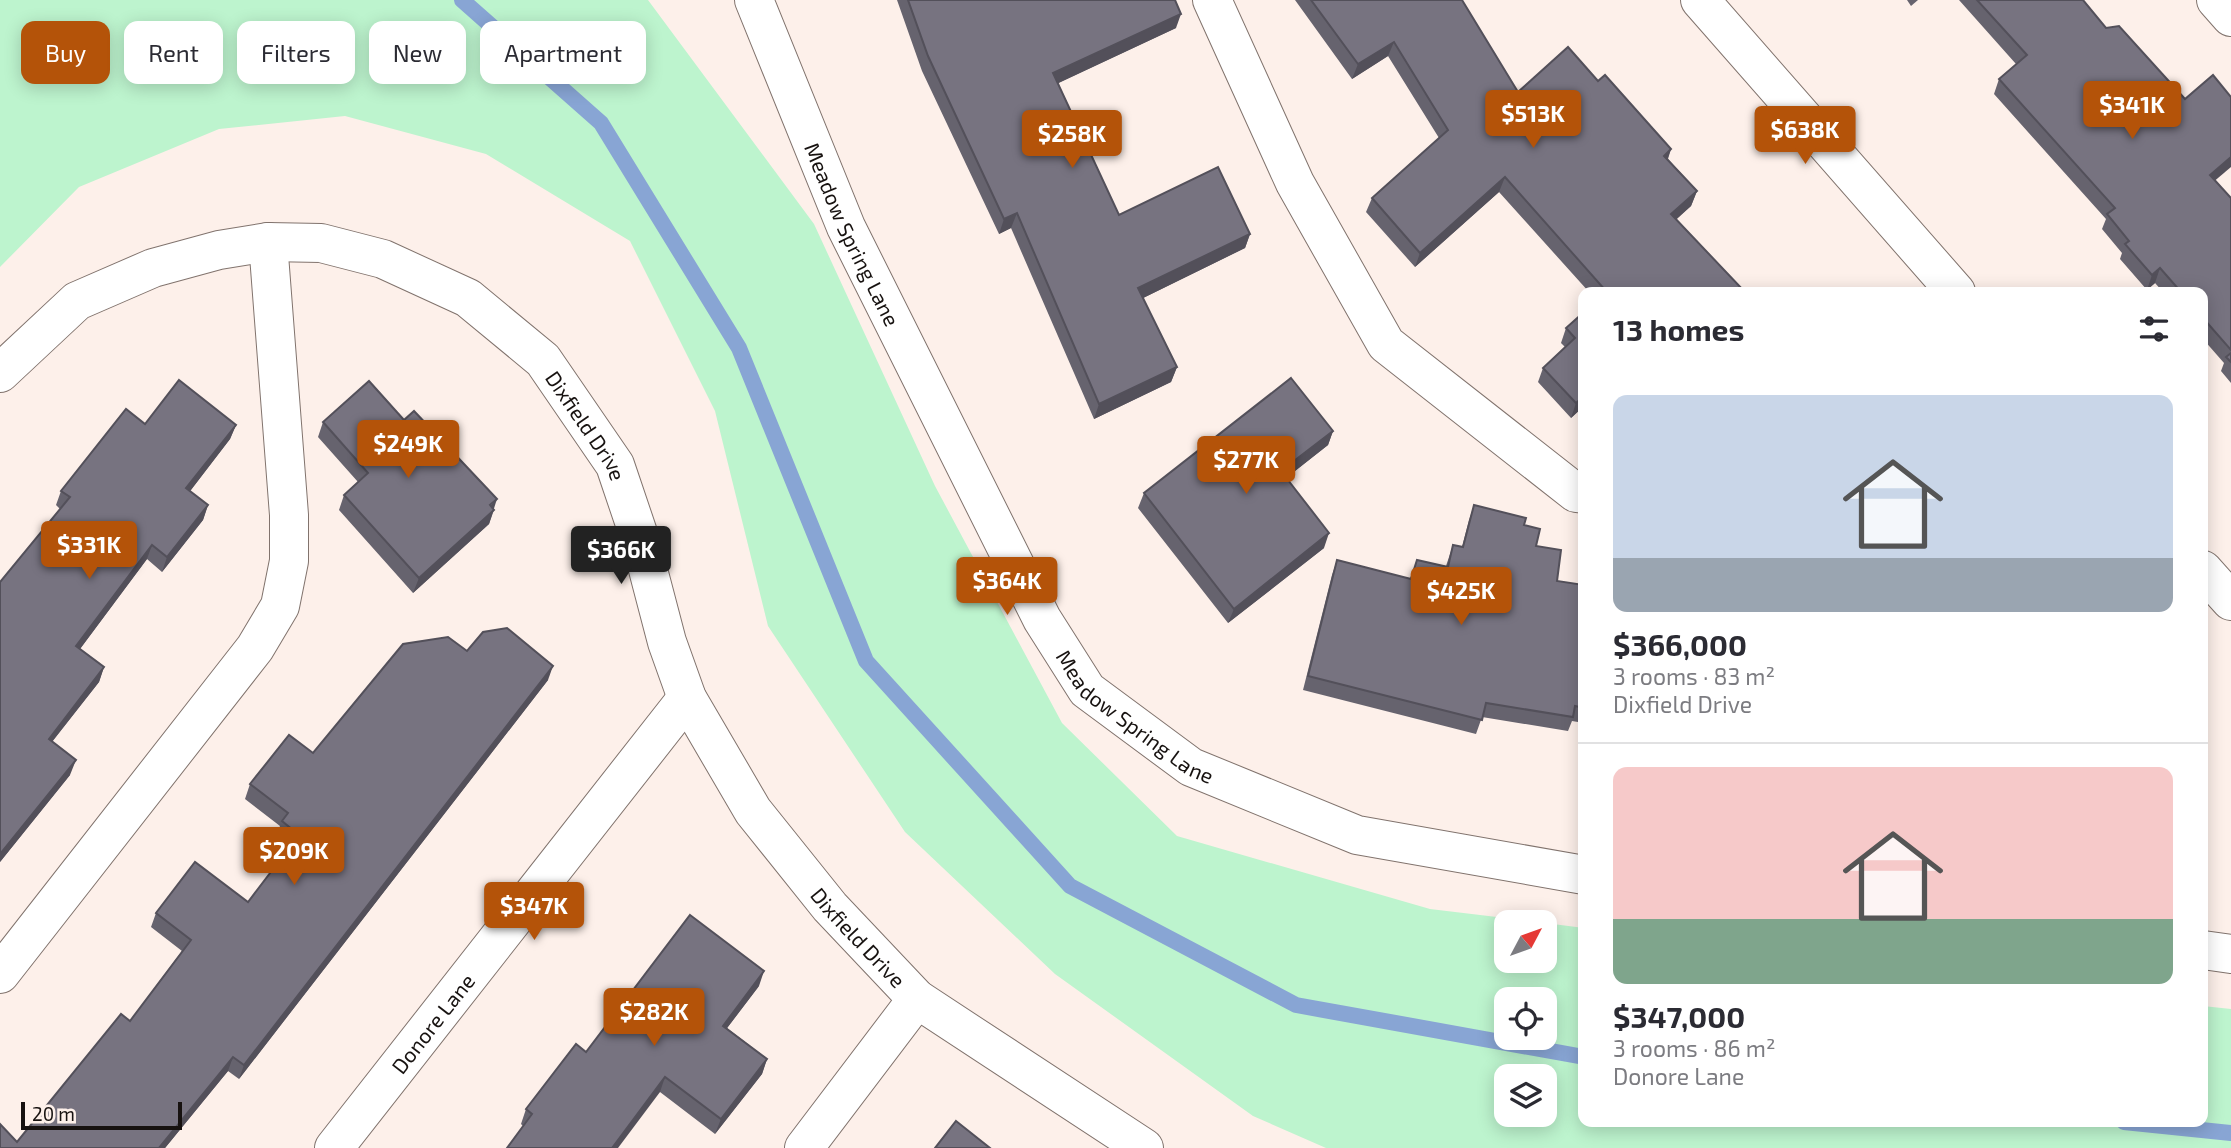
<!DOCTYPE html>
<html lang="en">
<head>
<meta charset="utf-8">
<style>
  :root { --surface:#fff; --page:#f2f2f3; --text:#2b2b33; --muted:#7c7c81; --line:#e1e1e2; --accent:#b45309 }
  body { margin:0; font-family:"Exo 2",sans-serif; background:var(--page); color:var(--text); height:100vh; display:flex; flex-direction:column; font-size:26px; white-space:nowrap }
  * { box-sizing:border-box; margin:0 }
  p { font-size:23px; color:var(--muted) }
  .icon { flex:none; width:38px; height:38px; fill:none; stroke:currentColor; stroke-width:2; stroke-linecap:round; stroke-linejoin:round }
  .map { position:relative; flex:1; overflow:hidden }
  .side { position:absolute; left:1578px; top:287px; width:630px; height:840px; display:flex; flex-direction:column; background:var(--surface); border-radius:14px; box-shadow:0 4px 18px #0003 }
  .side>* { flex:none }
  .hud { position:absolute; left:21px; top:21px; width:665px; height:63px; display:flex; gap:14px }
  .needle { width:46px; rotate:49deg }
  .buttons { position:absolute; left:1494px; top:910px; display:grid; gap:14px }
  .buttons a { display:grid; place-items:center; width:63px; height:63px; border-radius:14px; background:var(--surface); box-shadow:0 4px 18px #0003; font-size:35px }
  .scale { position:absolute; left:21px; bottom:18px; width:161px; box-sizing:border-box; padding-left:7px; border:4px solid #171210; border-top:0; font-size:19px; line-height:24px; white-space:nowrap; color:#171210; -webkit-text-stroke:5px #fdf0ea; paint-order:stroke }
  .price { position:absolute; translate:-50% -60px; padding:0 16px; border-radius:7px; background:var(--accent); color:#fff; font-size:23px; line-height:46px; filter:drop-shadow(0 2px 4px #0008) }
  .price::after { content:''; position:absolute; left:50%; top:42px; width:21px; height:16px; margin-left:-10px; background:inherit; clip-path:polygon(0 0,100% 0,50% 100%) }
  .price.active { background:#222; color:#fff }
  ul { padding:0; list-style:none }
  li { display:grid; align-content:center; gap:14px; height:371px; padding:0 35px }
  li+li { border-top:2px solid var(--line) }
  li span { display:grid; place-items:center; height:217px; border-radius:14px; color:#555 }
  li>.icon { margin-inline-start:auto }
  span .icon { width:126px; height:126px; fill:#fffc; stroke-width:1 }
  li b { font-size:30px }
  h2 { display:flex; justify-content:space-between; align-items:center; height:84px; padding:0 35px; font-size:30px }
  .tag { padding:0 24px; border-radius:14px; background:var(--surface); box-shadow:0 4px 18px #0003; font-size:24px; line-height:63px }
  .tag.active { background:var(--accent); color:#fff }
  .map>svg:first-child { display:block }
</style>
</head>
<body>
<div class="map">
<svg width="2231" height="1148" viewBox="0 0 2231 1148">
  <rect width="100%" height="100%" fill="#fdf0ea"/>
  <!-- green -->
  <path fill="#bdf4ce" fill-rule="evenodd" d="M 0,0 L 648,0 L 814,224 L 935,486 L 1062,723 L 1177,836 L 1430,909 L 1539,922 L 1507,922 L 1507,961 L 1545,961 L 1545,923 L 1584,928 L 1584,1122 L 2203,1122 L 2203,1006 L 2231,1009 L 2231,1148 L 1326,1148 L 1253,1116 L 1055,974 L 905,832 L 768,626 L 715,411 L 630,241 L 486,154 L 345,116 L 219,129 L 79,187 L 0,267 ZM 1507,999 L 1545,999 L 1545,1038 L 1507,1038 ZM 1507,1076 L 1545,1076 L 1545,1115 L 1507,1115 Z"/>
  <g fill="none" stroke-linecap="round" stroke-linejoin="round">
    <!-- stream -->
    <g stroke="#88a5d4" stroke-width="16">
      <path d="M 462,0 L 601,123 L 739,348 L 866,661 L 1070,886 L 1296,1005 L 1584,1057"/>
      <path d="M 2124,1122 L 2231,1133"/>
    </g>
    <!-- minor casing -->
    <g stroke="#81736d" stroke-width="40">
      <g id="minor">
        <path id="s1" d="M 754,0 L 846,227 L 1042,619 L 1087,690 L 1191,767 L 1357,835 L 1584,875"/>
        <path d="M 1212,0 L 1295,183 L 1386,344 L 1576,493 L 1584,494"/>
        <path d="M 1700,0 L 1956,292"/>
        <path d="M 2216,0 L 2231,17"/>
        <path id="s2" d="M 0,373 L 77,301 L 153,268 L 219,250 L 268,242 L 321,243 L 383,259 L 468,298 L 543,360 L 615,465 L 640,539 L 667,642 L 687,698 L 753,811 L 830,907 L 917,999 L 1144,1148"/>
        <path d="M 2203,570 L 2231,601"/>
        <path d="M 2203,950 L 2231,954"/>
        <path d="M 0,974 L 255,648 L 280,606 L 289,561 L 289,515 L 268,242"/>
        <path id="s3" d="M 334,1148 L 687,698"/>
        <path d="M 804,1148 L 917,999"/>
      </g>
    </g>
    <!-- minor -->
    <use href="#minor" stroke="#fff" stroke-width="38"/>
  </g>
  <!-- wall -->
  <g fill="#66636e">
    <path d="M 897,0 L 1175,0 L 1176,28 L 1058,83 L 1119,215 L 1250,234 L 1245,248 L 1143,298 L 1177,367 L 1171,382 L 1094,419 L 1011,228 L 999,234 L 922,71 Z"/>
    <path d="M 1295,0 L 1462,0 L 1518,92 L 1598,81 L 1671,149 L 1668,159 L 1697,191 L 1691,206 L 1676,219 L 1745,292 L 1589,292 L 1499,192 L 1415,267 L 1366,212 L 1372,198 L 1439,138 L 1388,56 L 1352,79 Z"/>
    <path d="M 1907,0 L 1918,0 L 1911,6 Z"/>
    <path d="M 1959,0 L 2083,0 L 2215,180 L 2231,198 L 2231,383 L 2221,371 L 2224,363 L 2203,339 L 2203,292 L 2163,292 L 2155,283 L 2147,290 L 2120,259 L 2122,253 L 2102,229 L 2106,219 L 1994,94 L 1999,79 L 2016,64 Z"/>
    <path d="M 1584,312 L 1584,406 L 1571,418 L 1538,382 L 1543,368 L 1565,347 L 1561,343 L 1566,328 Z"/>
    <path d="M 404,420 L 494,510 L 489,524 L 413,593 L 339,510 L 344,495 L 358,482 L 318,437 L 323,422 Z"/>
    <path d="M 236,425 L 230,439 L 190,491 L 208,505 L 203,520 L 162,572 L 147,559 L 80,649 L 104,667 L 99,682 L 52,742 L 70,775 L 0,862 L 60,509 L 56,505 L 61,491 Z"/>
    <path d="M 1333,431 L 1328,445 L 1286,478 L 1324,548 L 1228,623 L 1138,508 L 1144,493 Z"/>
    <path d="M 1474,505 L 1524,525 L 1557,581 L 1584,585 L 1584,723 L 1572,721 L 1568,731 L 1482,717 L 1476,734 L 1303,690 L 1332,575 L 1337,560 L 1410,579 L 1417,560 L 1446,566 L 1453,545 L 1462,547 L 1469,520 Z"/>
    <path d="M 467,651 L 548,680 L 239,1079 L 228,1071 L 165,1148 L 0,1148 L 17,1142 L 130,1021 L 182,951 L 151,927 L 156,913 L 248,902 L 290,847 L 276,836 L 280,826 L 245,799 L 250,784 L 313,753 Z"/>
    <path d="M 759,986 L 727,1028 L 767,1059 L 762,1074 L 715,1134 L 660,1092 L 523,1126 L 521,1124 L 526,1109 L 586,1052 Z"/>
  </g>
  <!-- shaded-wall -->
  <g fill="#53505a">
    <path d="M 1181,14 L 1176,28 L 1048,88 L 1053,73 Z"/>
    <path d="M 1394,42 L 1388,56 L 1352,79 L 1358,64 Z"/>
    <path d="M 1671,149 L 1666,163 L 1664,156 Z"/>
    <path d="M 2231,157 L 2231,167 L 2205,189 L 2210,175 Z"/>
    <path d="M 1505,177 L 1499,192 L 1415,267 L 1420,253 Z"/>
    <path d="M 1697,191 L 1691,206 L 1666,229 L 1671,214 Z"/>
    <path d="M 1017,213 L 1011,228 L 999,234 L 1004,219 Z"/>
    <path d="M 1250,234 L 1245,248 L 1133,303 L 1138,288 Z"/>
    <path d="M 2160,268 L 2155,283 L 2147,290 L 2152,275 Z"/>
    <path d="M 1177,367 L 1171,382 L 1094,419 L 1099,404 Z"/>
    <path d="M 1584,396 L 1584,406 L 1571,418 L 1576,403 Z"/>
    <path d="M 236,425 L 230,439 L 181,503 L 186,488 Z"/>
    <path d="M 1333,431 L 1328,445 L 1276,486 L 1281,471 Z"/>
    <path d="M 497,499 L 489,524 L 413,593 L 419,578 Z"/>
    <path d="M 208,505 L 203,520 L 162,572 L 167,557 Z"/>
    <path d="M 1329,533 L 1324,548 L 1228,623 L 1234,609 Z"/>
    <path d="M 152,545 L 147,559 L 71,661 L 76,646 Z"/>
    <path d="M 553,666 L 548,680 L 239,1079 L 244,1065 Z"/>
    <path d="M 104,667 L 99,682 L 43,753 L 49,739 Z"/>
    <path d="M 76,760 L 70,775 L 0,862 L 0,854 Z"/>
    <path d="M 764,971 L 759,986 L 718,1040 L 723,1026 Z"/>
    <path d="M 233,1057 L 228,1071 L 165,1148 L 159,1148 Z"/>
    <path d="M 767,1059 L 762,1074 L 715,1134 L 721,1119 Z"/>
    <path d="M 665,1077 L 660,1092 L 618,1148 L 612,1148 Z"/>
  </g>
  <!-- building -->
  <g fill="#777380" stroke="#53505a" stroke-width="2">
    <path d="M 908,0 L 1175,0 L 1181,14 L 1053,73 L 1119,215 L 1218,167 L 1250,234 L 1138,288 L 1177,367 L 1099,404 L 1017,213 L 1004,219 L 928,56 Z"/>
    <path d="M 1311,0 L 1462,0 L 1518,92 L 1568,47 L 1598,81 L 1605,75 L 1671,149 L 1664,156 L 1697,191 L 1671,214 L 1745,292 L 1605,292 L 1606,291 L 1505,177 L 1420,253 L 1372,198 L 1448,130 L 1394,42 L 1358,64 Z"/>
    <path d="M 1977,0 L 2083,0 L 2106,28 L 2119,26 L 2185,99 L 2213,75 L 2231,97 L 2231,157 L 2210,175 L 2231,198 L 2231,350 L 2203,318 L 2203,292 L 2181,292 L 2160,268 L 2152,275 L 2125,244 L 2129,241 L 2107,214 L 2115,208 L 1999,79 L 2027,55 Z"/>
    <path d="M 1584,312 L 1584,396 L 1576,403 L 1543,368 L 1575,338 L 1566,328 Z"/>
    <path d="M 2231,353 L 2231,362 L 2226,357 Z"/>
    <path d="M 1291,378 L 1333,431 L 1281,471 L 1329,533 L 1234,609 L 1144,493 Z"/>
    <path d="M 179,380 L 236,425 L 186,488 L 208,505 L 167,557 L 152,545 L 76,646 L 104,667 L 49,739 L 76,760 L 0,854 L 0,582 L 70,497 L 61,491 L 126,409 L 145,424 Z"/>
    <path d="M 369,381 L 404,420 L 414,411 L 497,499 L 490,505 L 494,510 L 419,578 L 344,495 L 368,473 L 323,422 Z"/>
    <path d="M 1474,505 L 1526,518 L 1524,525 L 1540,529 L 1536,546 L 1561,550 L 1557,581 L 1584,585 L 1584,708 L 1575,706 L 1573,717 L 1486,703 L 1482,720 L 1308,676 L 1337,560 L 1411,579 L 1417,560 L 1448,567 L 1453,545 L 1463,547 Z"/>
    <path d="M 507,628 L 553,666 L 244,1065 L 233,1057 L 159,1148 L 0,1148 L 0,1124 L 17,1142 L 121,1014 L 130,1021 L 191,940 L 156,913 L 195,862 L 248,902 L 299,835 L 282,821 L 288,813 L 250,784 L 289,735 L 313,753 L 403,644 L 448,637 L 467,651 L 483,632 Z"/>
    <path d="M 690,915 L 764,971 L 723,1026 L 767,1059 L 721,1119 L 665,1077 L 612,1148 L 507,1148 L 532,1114 L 526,1109 L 576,1044 L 586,1052 Z"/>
    <path d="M 956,1121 L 990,1148 L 935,1148 Z"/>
  </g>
  <g text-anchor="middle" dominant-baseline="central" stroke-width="5" stroke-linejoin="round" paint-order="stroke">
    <!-- street labels -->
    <g font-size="21" fill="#171210" stroke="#fdf0ea">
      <text stroke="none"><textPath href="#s1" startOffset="254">Meadow Spring Lane</textPath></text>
      <text stroke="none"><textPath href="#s2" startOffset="693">Dixfield Drive</textPath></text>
      <text stroke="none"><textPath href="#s1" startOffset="821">Meadow Spring Lane</textPath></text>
      <text stroke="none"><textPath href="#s2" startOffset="1281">Dixfield Drive</textPath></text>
      <text stroke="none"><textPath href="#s3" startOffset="159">Donore Lane</textPath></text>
    </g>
  </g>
</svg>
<div class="buttons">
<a><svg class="needle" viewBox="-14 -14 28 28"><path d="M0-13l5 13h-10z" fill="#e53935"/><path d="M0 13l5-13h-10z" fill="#7c7c81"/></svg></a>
<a><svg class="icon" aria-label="locate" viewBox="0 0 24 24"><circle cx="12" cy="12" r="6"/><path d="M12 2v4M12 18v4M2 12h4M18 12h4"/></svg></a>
<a><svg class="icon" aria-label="layers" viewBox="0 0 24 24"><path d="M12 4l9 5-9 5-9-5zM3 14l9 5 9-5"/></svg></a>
</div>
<div class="scale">20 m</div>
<b class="price" style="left:2132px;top:141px">$341K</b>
<b class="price" style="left:1533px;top:150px">$513K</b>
<b class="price" style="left:1805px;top:166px">$638K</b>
<b class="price" style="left:1072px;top:170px">$258K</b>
<b class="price" style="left:408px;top:480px">$249K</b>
<b class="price" style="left:1246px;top:496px">$277K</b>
<b class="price" style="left:89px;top:581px">$331K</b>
<b class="price active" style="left:621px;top:586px">$366K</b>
<b class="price" style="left:1007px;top:617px">$364K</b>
<b class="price" style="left:1461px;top:627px">$425K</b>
<b class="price" style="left:294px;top:887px">$209K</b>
<b class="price" style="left:534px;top:942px">$347K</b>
<b class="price" style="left:654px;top:1048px">$282K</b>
<div class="hud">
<a class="tag active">Buy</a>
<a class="tag">Rent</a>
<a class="tag">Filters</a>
<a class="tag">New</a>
<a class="tag">Apartment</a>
</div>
<section class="side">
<h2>13 homes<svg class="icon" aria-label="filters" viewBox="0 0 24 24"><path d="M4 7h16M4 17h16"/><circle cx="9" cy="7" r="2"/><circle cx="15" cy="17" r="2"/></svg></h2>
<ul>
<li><span style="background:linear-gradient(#c9d6e8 75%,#9aa5b1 0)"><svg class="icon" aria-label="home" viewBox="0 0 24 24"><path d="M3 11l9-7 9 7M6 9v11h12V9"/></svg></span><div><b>$366,000</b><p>3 rooms · 83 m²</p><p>Dixfield Drive</p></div></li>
<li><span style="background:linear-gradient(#f6c9c9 70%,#7fa58c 0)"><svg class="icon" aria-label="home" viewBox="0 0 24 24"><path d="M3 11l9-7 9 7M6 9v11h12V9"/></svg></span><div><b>$347,000</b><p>3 rooms · 86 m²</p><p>Donore Lane</p></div></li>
</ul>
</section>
</div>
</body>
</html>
